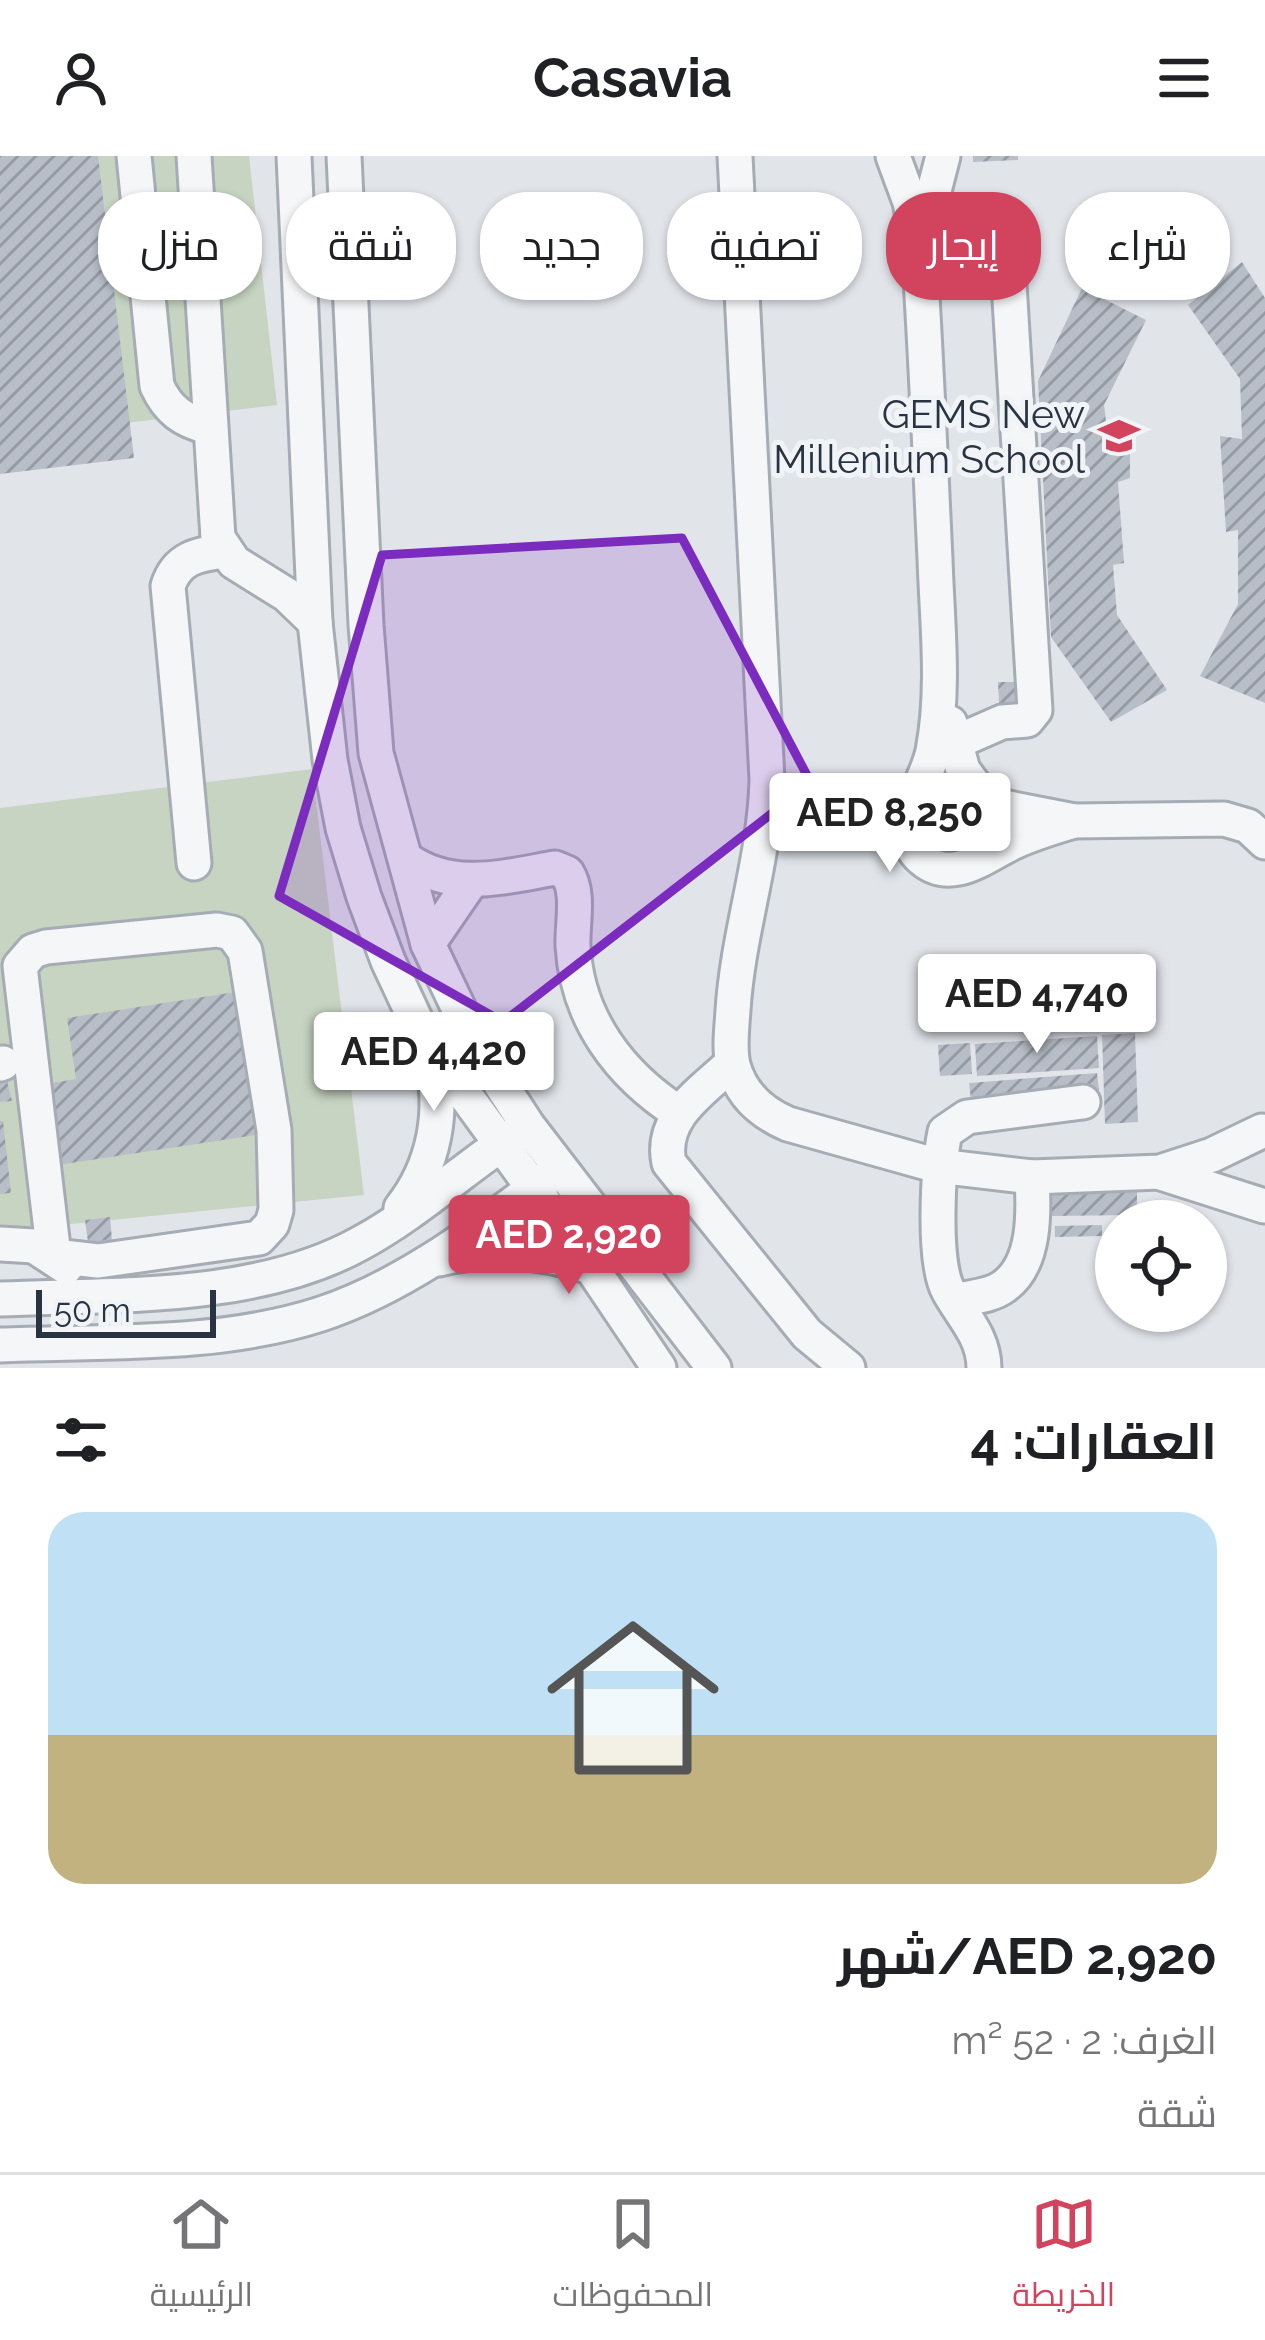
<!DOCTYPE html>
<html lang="ar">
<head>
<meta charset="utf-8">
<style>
  :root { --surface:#fff; --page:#f2f2f2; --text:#202124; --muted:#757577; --line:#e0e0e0; --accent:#d2435e }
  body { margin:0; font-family:Raleway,Cairo,sans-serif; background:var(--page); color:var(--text); direction:rtl; height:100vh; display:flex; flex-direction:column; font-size:45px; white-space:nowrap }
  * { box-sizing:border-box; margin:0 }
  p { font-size:39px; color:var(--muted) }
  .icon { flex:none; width:66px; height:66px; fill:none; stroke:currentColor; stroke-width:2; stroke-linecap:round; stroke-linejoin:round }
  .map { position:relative; height:1212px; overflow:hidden; direction:ltr }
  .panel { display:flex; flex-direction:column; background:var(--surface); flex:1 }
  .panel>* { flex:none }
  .banner { position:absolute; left:36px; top:36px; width:1194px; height:108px; direction:rtl; display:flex; gap:24px }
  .tools { position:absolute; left:1095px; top:1044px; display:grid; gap:24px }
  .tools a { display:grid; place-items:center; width:132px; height:132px; border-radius:50%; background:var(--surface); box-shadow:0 3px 9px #0004; font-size:60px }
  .scale { position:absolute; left:36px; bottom:30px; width:180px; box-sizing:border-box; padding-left:12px; border:6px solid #293342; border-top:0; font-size:33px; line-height:42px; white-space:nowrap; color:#293342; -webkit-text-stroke:9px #f1f4f7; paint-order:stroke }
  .price { position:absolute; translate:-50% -102px; padding:0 27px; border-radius:12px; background:#fff; color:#222; font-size:39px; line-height:78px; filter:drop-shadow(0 3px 6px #0008) }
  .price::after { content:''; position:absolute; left:50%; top:72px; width:36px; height:27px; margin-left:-18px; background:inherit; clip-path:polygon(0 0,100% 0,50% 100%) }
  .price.on { background:var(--accent); color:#fff }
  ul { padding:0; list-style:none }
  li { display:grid; align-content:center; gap:24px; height:636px; padding:0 48px }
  li span { display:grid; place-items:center; height:372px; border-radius:36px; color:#555 }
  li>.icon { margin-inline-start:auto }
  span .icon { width:216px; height:216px; fill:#fffc; stroke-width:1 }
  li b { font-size:51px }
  h2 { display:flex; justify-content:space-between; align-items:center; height:144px; padding:0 48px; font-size:51px }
  .tag { padding:0 42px; border-radius:48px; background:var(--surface); box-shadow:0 3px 9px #0004; font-size:42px; line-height:108px }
  .tag.on { background:var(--accent); color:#fff }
  header { display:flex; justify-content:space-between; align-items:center; height:156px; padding:0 48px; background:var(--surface); font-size:54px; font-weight:700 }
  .tabs { display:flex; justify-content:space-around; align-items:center; height:168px; border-top:3px solid var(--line); background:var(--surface); font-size:33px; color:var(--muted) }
  .tabs a { display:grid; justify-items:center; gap:6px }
  .tabs .on { color:var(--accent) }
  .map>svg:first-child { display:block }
</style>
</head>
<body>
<header><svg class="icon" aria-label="menu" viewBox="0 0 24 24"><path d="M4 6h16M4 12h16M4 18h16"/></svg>Casavia<svg class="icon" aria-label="person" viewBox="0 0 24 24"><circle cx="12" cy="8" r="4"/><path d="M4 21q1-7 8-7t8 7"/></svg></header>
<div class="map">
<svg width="1265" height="1212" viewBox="0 0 1265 1212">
  <defs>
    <pattern id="building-hatch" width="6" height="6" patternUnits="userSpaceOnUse" patternTransform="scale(3)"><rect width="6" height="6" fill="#b8bec7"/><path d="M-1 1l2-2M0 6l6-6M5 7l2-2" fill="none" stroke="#969ba3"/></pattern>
  </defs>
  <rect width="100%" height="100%" fill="#e1e5ea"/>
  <!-- green -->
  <g fill="#c7d4c2">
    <path d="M 0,0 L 249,0 L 277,249 L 0,282 Z"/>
    <path d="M 312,613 L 364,1039 L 0,1075 L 0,652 Z"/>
  </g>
  <!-- building -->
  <g fill="url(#building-hatch)">
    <path d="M 0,0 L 98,0 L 134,302 L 0,318 Z"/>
    <path d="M 973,0 L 1018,0 L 1018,4 L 973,6 Z"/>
    <path d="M 994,48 L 996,70 L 977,71 L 976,50 Z"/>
    <path d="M 1242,106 L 1265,142 L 1265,547 L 1200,520 L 1238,448 L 1238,374 L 1226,376 L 1220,280 L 1242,283 L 1240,223 L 1188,149 Z"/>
    <path d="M 1082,132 L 1146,164 L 1104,249 L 1109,289 L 1130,291 L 1130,322 L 1118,326 L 1124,407 L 1113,409 L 1117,459 L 1167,534 L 1111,566 L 1051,481 L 1038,225 Z"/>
    <path d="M 998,526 L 1016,526 L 1017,547 L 999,548 Z"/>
    <path d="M 242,835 L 262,978 L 51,1010 L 40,929 L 76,923 L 67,862 Z"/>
    <path d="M 1135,877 L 1138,966 L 1105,968 L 1102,879 Z"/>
    <path d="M 1097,880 L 1099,912 L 977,920 L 975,888 Z"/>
    <path d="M 970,887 L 972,918 L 940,920 L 938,889 Z"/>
    <path d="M 4,913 L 12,945 L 0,946 L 0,914 Z"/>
    <path d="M 1097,917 L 1099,934 L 971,944 L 969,927 Z"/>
    <path d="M 0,965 L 3,965 L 11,1037 L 0,1038 Z"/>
    <path d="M 1137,1030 L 1137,1059 L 1050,1060 L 1049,1032 Z"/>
    <path d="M 110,1061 L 112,1084 L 88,1086 L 85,1064 Z"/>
    <path d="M 1102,1069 L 1102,1080 L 1055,1081 L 1055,1070 Z"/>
  </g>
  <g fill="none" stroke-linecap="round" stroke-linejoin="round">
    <!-- minor casing -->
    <g stroke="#a6acb4" stroke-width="39">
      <g id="minor">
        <path d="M 134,0 L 157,230 C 168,254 183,265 209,271"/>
        <path d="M 194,0 L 218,382 L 234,406 L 287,439 L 315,466"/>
        <path d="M 294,0 L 315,466 L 330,604 L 343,672 L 364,741 L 388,805 L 425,884 L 591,1111 L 659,1212"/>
        <path d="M 344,0 L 366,469 L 376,597 L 428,788 L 478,893 L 528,970 L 714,1212"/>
        <path d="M 735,0 L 767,624 C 765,702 738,776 733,854 C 732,871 729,892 733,909 C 741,939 762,957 788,968 L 938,1010 L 1032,1021 L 1160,1016 L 1212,999 L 1262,975"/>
        <path d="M 893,0 L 910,46 L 919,92 C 926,196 930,299 935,403 C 937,466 945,532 933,595 C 926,630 888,673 922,703 C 952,729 986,699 1014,686 C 1033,677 1054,671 1074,665"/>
        <path d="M 921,85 L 943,0"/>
        <path d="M 919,92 C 949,89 996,74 1008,111 L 1035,554 L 1027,564 L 1002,566 L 954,587"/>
        <path d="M 950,567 L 963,614 L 988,648 L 1074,665 L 1224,663 L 1248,670 L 1265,686"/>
        <path d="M 406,703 C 451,736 504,721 555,712 L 567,717 C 580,737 572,767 573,790 C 577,863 620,919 679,957"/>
        <path d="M 194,707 L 168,430 C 177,402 198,398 225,395"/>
        <path d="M 217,774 L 232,777 L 245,795 L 274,974 L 276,1054 L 272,1068 L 259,1082 L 98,1105 L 54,1100 L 20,810 L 33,795 L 46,791 Z"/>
        <path d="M 428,788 L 472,724"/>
        <path d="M 732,907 C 703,935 659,961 669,1007 L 807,1178 L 848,1212"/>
        <path d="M 0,908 L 3,907"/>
        <path d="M 1161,1017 L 1264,1050"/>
        <path d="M 401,1052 C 434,1010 445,955 431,903"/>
        <path d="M 0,1088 L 34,1090 L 66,1111"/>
        <path d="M 439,1103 C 491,1090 540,1095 591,1111"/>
        <path d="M 0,1143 C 115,1138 255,1145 359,1088 C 415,1058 463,1013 516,978"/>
        <path d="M 956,1145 C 970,1141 991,1140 1003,1131 C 1036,1109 1034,1055 1032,1021"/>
        <path d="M 0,1189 C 106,1185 219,1191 321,1158 C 406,1130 480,1072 550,1020"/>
        <path d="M 984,1212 C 984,1181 963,1161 949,1136 C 932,1107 938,1010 945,976 L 967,961 L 1083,946"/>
      </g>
    </g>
    <!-- minor -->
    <use href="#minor" stroke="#f4f6f8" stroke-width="33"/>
  </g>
  <!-- marked area -->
  <path fill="#7b2cbf" fill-opacity="0.2" stroke="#7b2cbf" stroke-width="9" stroke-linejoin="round" d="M 682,382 L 811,627 L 503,866 L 279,740 L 382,399 Z"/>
  <!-- icons -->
  <defs>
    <g id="school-bare" transform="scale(3.24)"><path d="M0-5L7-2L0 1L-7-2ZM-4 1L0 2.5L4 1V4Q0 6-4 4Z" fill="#d2435e" stroke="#f1f4f7" stroke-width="2.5" paint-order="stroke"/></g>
  </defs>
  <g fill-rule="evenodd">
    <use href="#school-bare" x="1119" y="280"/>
  </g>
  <g text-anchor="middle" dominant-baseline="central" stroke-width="10" stroke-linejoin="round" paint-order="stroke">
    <!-- poi labels -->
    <g font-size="39" fill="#293342" stroke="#f1f4f7" text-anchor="end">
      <text x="1085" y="258">GEMS New<tspan x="1085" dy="45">Millenium School</tspan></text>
    </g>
  </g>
</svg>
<div class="tools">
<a><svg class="icon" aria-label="locate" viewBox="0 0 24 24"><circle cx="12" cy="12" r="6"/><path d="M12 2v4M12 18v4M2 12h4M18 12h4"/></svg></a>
</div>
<div class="scale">50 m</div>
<b class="price" style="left:890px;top:719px">AED 8,250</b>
<b class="price" style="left:1037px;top:900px">AED 4,740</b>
<b class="price" style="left:434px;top:958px">AED 4,420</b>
<b class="price on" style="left:569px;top:1141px">AED 2,920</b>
<div class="banner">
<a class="tag">شراء</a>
<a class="tag on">إيجار</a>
<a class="tag">تصفية</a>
<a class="tag">جديد</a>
<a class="tag">شقة</a>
<a class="tag">منزل</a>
</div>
</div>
<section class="panel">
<h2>العقارات: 4<svg class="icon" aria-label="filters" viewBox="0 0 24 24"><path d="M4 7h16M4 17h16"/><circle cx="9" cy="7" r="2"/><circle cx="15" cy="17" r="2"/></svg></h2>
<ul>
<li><span style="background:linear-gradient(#bfe0f5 60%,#c2b280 0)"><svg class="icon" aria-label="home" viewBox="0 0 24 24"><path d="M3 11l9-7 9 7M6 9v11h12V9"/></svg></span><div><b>AED 2,920/شهر</b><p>الغرف: 2 · 52 m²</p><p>شقة</p></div></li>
</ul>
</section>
<nav class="tabs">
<a class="on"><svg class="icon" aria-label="map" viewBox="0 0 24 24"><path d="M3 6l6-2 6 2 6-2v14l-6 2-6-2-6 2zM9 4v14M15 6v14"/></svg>الخريطة</a>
<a><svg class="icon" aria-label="saved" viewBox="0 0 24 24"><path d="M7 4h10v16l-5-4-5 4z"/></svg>المحفوظات</a>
<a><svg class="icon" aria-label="home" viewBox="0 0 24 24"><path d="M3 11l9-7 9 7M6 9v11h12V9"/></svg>الرئيسية</a>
</nav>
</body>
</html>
